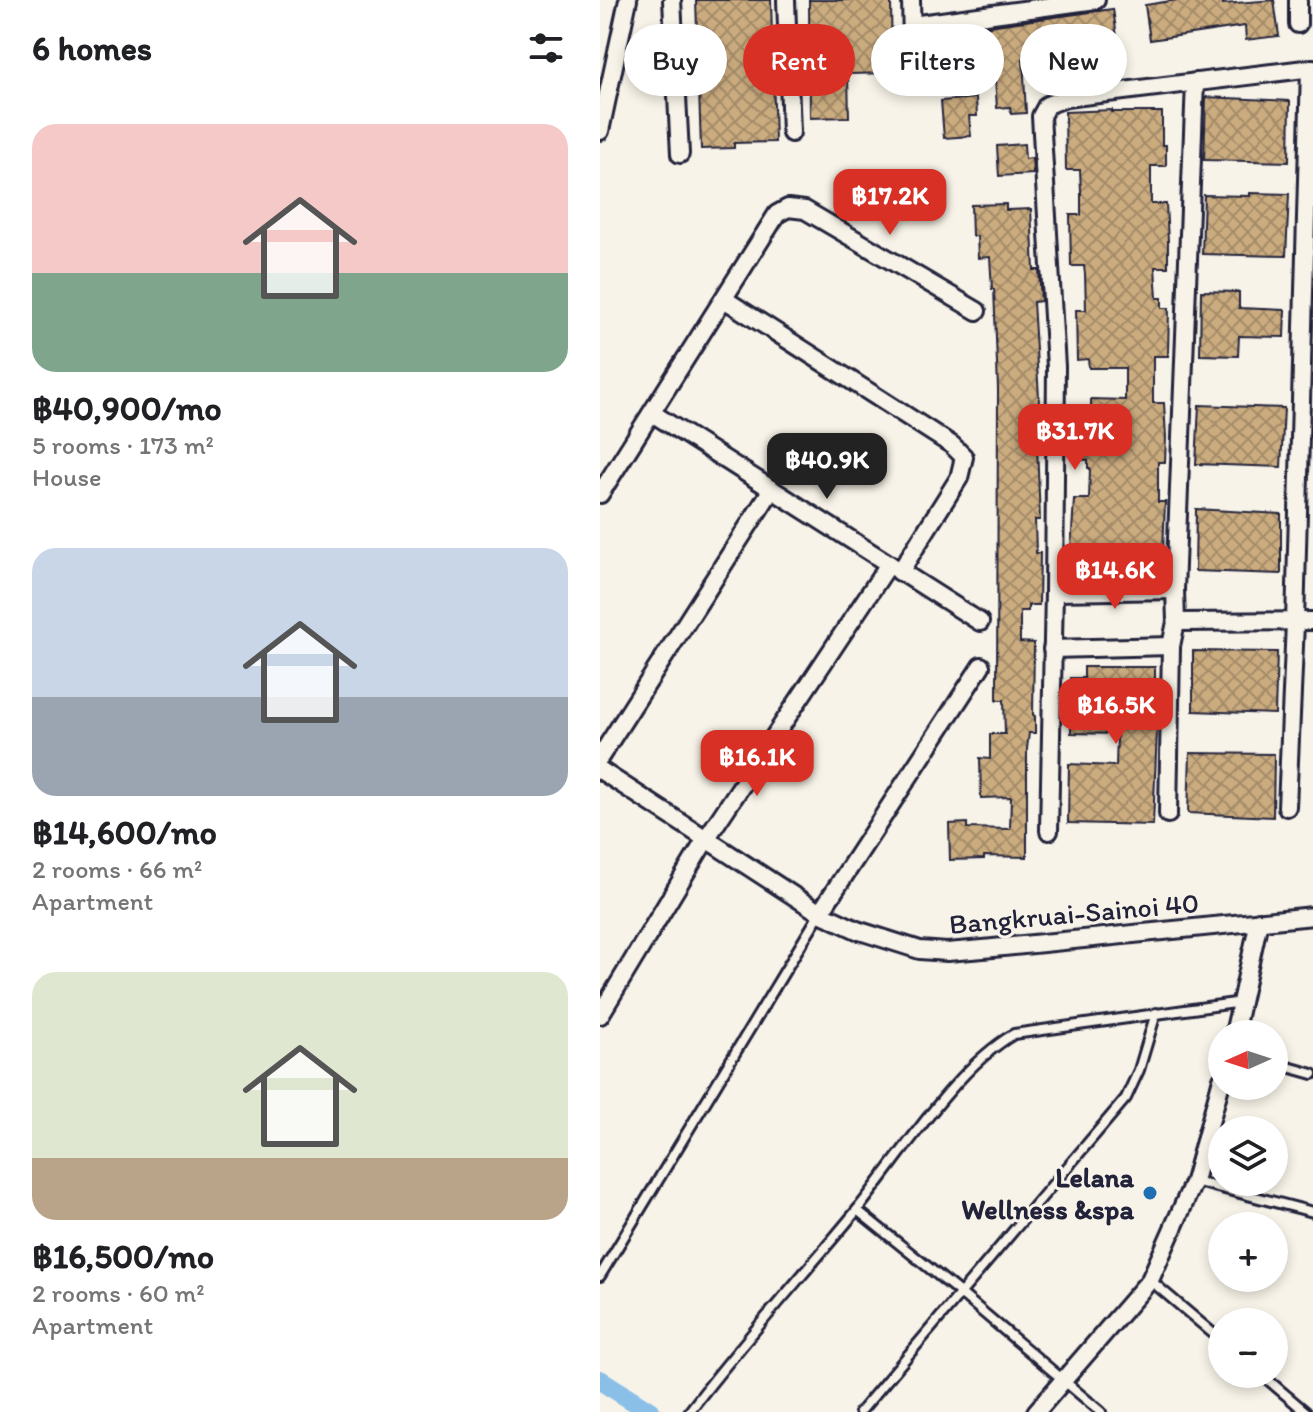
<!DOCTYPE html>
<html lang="en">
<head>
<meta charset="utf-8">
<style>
  :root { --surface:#fff; --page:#f6f6f6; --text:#202124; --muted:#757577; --accent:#d93025 }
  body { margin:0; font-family:Itim,sans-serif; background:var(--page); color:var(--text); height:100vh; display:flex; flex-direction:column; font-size:30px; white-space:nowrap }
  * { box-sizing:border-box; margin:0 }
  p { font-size:26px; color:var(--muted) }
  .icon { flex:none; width:44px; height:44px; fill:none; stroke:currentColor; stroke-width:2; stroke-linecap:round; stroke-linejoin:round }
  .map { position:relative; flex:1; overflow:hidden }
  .sheet { display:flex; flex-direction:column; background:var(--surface); width:600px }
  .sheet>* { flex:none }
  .guide { position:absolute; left:24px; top:24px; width:568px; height:72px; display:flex; gap:16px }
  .needle { width:52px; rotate:267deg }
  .controls { position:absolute; left:608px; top:1020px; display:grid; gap:16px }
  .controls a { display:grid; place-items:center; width:80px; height:80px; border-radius:50%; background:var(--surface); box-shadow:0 4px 12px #0003; font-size:40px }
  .price { position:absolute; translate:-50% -68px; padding:0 18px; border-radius:16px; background:var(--accent); color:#fff; font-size:26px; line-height:52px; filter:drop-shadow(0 2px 4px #0008) }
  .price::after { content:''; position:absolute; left:50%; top:48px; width:24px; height:18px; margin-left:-12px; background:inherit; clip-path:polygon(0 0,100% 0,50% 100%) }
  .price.active { background:#222; color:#fff }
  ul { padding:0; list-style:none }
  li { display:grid; align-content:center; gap:16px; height:424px; padding:0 32px }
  li span { display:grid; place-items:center; height:248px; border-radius:24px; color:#555 }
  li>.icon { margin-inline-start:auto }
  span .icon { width:144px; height:144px; fill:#fffc; stroke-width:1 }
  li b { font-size:34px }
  h2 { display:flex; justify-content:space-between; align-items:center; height:96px; padding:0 32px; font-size:34px }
  .chip { padding:0 28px; border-radius:36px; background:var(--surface); box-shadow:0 4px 12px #0003; font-size:28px; line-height:72px }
  .chip.active { background:var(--accent); color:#fff }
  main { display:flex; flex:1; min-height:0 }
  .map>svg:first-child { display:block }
</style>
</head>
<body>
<main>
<section class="sheet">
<h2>6 homes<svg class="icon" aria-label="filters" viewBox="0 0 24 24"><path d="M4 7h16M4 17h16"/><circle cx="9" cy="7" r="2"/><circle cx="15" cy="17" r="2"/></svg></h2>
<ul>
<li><span style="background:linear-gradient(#f6c9c9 60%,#7fa58c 0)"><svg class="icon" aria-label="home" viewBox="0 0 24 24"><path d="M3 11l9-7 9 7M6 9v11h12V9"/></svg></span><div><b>฿40,900/mo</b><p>5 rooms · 173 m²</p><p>House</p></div></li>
<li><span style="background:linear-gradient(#c9d6e8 60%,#9aa5b1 0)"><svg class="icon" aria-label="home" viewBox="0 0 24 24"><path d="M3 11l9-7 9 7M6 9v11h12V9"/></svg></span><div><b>฿14,600/mo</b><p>2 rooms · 66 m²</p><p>Apartment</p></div></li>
<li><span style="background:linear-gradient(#dfe7d0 75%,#b9a48a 0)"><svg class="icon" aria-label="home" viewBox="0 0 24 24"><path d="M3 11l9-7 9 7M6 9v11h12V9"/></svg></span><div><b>฿16,500/mo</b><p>2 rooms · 60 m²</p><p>Apartment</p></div></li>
</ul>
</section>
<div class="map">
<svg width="713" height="1412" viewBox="0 0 713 1412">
  <defs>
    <pattern id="building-cross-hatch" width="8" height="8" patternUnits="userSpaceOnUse" patternTransform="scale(2)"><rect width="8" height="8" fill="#cbac7f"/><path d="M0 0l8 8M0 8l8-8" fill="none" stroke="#a48c69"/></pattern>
  </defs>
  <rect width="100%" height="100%" fill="#f7f3e8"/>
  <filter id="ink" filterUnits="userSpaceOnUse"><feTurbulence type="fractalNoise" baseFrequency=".0125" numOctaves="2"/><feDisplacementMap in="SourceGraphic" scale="16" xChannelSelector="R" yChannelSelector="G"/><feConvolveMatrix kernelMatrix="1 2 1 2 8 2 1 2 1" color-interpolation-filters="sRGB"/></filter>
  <g filter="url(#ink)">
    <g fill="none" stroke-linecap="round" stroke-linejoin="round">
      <!-- canal -->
      <path stroke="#8abfe7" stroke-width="20" d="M 0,1380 L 51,1412"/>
    </g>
    <!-- building -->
    <g fill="url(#building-cross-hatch)" stroke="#22223b" stroke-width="2">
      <path d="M 96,0 L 171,0 L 175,142 L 134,143 L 134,148 L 101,149 Z"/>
      <path d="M 209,0 L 291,0 L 292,73 L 248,74 L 249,117 L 210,118 Z"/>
      <path d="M 577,0 L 623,0 L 623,4 L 674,0 L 679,36 L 646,40 L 645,26 L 550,40 L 545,5 Z"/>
      <path d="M 513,9 L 518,44 L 423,57 L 426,113 L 411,114 L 410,107 L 397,108 L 394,63 L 337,70 L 331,34 Z"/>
      <path d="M 606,97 L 690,101 L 689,162 L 604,160 Z"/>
      <path d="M 376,98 L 377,116 L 369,116 L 371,136 L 344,138 L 341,101 Z"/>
      <path d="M 512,110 L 512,112 L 562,112 L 562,145 L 566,145 L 566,166 L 551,166 L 551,204 L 566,204 L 568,241 L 568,267 L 555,267 L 557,298 L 562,298 L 562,308 L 569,308 L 568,356 L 553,356 L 553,403 L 564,403 L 566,437 L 565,462 L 558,462 L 558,502 L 565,502 L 563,552 L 551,552 L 551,560 L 486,560 L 486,549 L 471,548 L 474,499 L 489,499 L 490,468 L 488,468 L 488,460 L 474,459 L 476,407 L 491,408 L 491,399 L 525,400 L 525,368 L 489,368 L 488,359 L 477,360 L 476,310 L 486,310 L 485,274 L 484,266 L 471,266 L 470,215 L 481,215 L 481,191 L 480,170 L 466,170 L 465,112 Z"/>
      <path d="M 424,144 L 425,159 L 432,158 L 433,174 L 399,176 L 397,146 Z"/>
      <path d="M 650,193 L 689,194 L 686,256 L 602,254 L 604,195 L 650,196 Z"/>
      <path d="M 406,204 L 406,210 L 431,209 L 434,270 L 439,270 L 441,301 L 433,302 L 439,397 L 437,444 L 440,520 L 435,520 L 436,553 L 440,553 L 439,605 L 428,605 L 428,611 L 420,611 L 420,642 L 434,643 L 433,715 L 435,716 L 435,733 L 429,733 L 427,749 L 427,857 L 384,856 L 384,859 L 350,860 L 349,824 L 367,823 L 367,828 L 410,829 L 411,797 L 381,798 L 380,758 L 390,759 L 390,734 L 405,734 L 404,700 L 397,700 L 398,389 L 394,289 L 392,289 L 390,257 L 378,258 L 377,236 L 372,236 L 371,205 Z"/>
      <path d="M 601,291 L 639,292 L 639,308 L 685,310 L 684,337 L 639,336 L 638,356 L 600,355 Z"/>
      <path d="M 599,405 L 684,408 L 681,467 L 596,464 Z"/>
      <path d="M 596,509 L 681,514 L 681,574 L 595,571 Z"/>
      <path d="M 593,651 L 677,652 L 675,714 L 593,711 Z"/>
      <path d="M 484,667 L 555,667 L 555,680 L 559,682 L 553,825 L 468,823 L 469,764 L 516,766 L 517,734 L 471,733 L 471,678 L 484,678 Z"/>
      <path d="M 590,753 L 674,754 L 673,817 L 588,813 Z"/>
    </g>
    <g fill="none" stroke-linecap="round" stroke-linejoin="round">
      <!-- service casing -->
      <g stroke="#22223b" stroke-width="14">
        <g id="service">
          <path d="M 674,1063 L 713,1074"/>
          <path d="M 594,1181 L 713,1212"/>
          <path d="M 257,1210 L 359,1292 L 501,1412"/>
          <path d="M 0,1276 L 220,913"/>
          <path d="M 550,1280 L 622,1341"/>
          <path d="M 661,1374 L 706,1412"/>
          <path d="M 89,1412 C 142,1342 201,1278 257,1210 C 300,1157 356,1067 414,1034 L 642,1002"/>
          <path d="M 260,1412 L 526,1098 L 539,1070 L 556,1013"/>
        </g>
      </g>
      <!-- minor casing -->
      <g stroke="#22223b" stroke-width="22">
        <g id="minor">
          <path d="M 72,0 L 80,154"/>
          <path d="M 186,0 L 191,133"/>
          <path d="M 311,0 L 313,82"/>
          <path d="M 698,0 L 698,24"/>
          <path d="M 312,25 L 496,0"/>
          <path d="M 0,131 L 28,0"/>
          <path d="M 124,299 L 352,445 L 364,457 L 359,478 L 300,572"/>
          <path d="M 52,413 L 380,622"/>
          <path d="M 0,494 L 177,214 L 188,208 L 205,210 L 377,311"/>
          <path d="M 454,592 L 575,590"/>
          <path d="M 576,622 L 713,621"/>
          <path d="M 452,649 L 571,646"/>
          <path d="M 0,757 L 172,489"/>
          <path d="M 0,770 L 220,913 L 257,930 L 320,950 L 347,952 L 383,949 L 713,916"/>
          <path d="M 687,807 L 695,623 L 710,69"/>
          <path d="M 568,814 L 571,646 L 576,622 L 575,590 L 595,82"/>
          <path d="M 449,831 L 454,592 L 456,367 L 441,116 L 447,105 L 466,98 L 713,68"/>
          <path d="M 220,913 L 381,666"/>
          <path d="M 0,1015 L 106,839 L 289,564"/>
          <path d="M 634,1034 L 659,921"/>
          <path d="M 436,1412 L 550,1280 L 594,1181 L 622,1079"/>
        </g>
      </g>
      <!-- service -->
      <use href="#service" stroke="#f7f3e8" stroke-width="8"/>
      <!-- minor -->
      <use href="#minor" stroke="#f7f3e8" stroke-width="16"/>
    </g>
  </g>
  <!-- markers -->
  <circle fill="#1f6fb2" stroke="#f7f3e8" stroke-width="3" cx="550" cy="1193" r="8"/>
  <g text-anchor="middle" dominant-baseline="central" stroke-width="6" stroke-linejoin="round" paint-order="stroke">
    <!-- street labels -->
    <g font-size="28" fill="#22223b" stroke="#f7f3e8">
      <text transform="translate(474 913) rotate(-5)">Bangkruai-Sainoi 40</text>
    </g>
    <!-- poi labels -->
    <g font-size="28" font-weight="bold" fill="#22223b" stroke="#f7f3e8" text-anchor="end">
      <text x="534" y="1177">Lelana<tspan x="534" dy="32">Wellness &amp;spa</tspan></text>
    </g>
  </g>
</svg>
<div class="controls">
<a><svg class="needle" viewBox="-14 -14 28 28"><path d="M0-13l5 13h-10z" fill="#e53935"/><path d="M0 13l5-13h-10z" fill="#757577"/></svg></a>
<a><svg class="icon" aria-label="layers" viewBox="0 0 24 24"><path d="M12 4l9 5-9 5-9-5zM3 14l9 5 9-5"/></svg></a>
<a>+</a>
<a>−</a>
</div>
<b class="price" style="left:290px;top:237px">฿17.2K</b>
<b class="price" style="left:475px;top:472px">฿31.7K</b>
<b class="price active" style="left:227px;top:501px">฿40.9K</b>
<b class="price" style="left:515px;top:611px">฿14.6K</b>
<b class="price" style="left:516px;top:746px">฿16.5K</b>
<b class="price" style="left:157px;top:798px">฿16.1K</b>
<div class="guide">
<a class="chip">Buy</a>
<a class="chip active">Rent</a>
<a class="chip">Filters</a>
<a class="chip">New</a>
</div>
</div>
</main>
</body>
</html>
